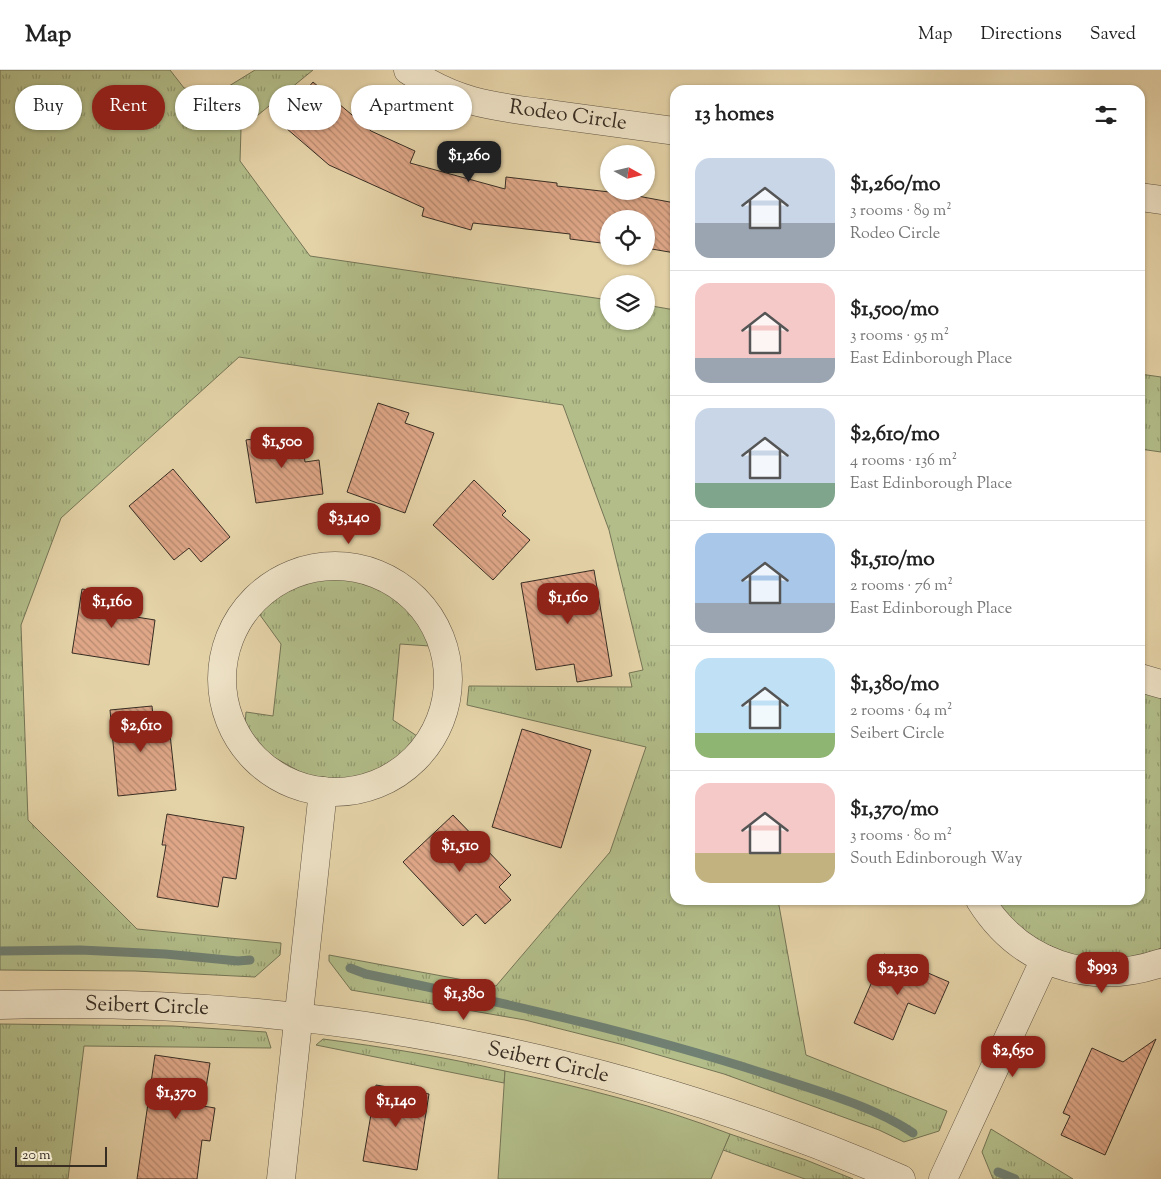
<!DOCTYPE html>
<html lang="en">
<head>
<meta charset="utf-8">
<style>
  :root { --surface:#fff; --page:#f2f2f2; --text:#222; --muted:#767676; --line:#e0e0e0; --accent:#8f2418 }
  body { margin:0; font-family:"Sorts Mill Goudy",serif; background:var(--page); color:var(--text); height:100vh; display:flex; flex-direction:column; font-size:19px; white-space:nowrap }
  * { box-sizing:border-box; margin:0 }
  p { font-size:16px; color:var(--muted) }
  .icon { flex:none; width:28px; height:28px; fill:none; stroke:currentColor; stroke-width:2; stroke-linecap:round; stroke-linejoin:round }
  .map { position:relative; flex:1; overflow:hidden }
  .drawer { position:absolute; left:670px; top:15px; width:475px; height:820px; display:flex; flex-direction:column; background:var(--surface); border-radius:15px; box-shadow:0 1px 4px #0004 }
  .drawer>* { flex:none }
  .banner { position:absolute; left:15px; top:15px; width:475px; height:45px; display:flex; gap:10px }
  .needle { width:32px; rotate:98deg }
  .buttons { position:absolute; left:600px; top:75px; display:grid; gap:10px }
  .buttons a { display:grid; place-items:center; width:55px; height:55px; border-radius:50%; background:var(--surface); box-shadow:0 1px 4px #0004; font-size:25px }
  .scale { position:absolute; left:15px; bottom:12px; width:92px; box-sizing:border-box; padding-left:5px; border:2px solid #372d23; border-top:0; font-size:14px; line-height:18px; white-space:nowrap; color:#372d23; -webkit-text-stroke:4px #eee2c6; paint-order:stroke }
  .price { position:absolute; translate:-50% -42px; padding:0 11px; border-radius:10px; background:var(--accent); color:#fff; font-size:16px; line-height:32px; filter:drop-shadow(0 1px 2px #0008) }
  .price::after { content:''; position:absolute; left:50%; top:30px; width:15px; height:11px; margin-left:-8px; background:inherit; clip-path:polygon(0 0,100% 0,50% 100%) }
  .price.on { background:#222; color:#fff }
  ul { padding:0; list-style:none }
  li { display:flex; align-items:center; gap:15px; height:125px; padding:0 25px }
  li+li { border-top:1px solid var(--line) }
  li span { display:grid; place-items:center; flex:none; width:140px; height:100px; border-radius:15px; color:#555 }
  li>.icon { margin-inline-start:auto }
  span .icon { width:60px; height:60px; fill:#fffc; stroke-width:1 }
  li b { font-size:21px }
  h2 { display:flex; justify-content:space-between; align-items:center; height:60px; padding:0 25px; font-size:21px }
  .chip { padding:0 18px; border-radius:22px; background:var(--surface); box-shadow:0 1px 4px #0004; font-size:18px; line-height:45px }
  .chip.on { background:var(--accent); color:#fff }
  header { display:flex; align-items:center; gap:30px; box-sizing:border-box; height:70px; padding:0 25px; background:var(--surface); border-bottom:1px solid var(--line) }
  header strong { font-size:24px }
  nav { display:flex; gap:28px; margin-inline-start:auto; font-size:18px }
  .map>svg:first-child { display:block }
</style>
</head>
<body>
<header>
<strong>Map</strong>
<nav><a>Map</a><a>Directions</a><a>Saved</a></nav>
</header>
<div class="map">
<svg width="1161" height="1109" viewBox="0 0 1161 1109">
  <defs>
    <pattern id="grass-tufts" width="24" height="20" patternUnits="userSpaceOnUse" patternTransform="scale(1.25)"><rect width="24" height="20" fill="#b2bd89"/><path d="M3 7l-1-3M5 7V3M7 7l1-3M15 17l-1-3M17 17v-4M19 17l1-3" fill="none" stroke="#929a70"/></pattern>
    <pattern id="building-back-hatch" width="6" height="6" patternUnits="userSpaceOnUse" patternTransform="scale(1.25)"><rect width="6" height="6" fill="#dfa788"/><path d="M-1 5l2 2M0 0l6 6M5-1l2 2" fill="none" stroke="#b6886f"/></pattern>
  </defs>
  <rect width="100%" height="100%" fill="#e5d3a8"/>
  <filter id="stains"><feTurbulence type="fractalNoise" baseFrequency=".004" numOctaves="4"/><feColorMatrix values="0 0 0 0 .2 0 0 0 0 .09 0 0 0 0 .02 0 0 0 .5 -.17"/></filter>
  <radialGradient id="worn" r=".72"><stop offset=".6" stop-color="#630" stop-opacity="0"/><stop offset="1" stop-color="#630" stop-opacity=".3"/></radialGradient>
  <!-- grass -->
  <g fill="url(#grass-tufts)" stroke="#747556">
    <path d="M 0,0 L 170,0 L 184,18 L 216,24 L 255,0 L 313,0 L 241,59 L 240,91 L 310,186 L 609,230 L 609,251 L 646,251 L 646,235 L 675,240 L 675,830 L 778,830 L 806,985 L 947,1041 L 939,1061 L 904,1072 L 879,1060 L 724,1004 L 624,975 L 525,950 L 351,920 L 329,891 L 329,885 L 496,916 L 610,782 L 646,677 L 467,635 L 469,616 L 632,617 L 629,603 L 643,600 L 609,460 L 563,335 L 239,287 L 61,448 L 21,555 L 28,750 L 137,859 L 281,873 L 280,885 L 255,907 L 135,901 L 0,900 Z"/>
    <path d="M 1140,304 L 1161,307 L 1161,382 L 1140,379 Z"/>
    <path d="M 332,508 C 348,509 364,510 379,515 C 396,522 424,546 429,564 C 430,568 430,572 430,576 L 400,574 L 393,650 L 420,668 L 408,684 L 390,698 L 361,708 L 337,712 L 313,709 L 268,684 L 253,669 L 245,655 L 246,642 L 273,646 L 281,574 L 260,545 L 262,538 C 284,522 305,511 332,508 Z"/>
    <path d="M 1140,621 L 1161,628 L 1161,878 C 1154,881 1147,885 1139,887 C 1105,895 1057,889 1028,867 C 1015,857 1005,842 994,830 L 1140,830 Z"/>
    <path d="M 0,954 L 173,956 L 266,962 L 271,978 L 84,976 L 68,1109 L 0,1109 Z"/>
    <path d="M 323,969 C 384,977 445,987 505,1001 L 504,1013 L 316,975 Z"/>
    <path d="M 991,1059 L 1073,1109 L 993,1109 L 982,1082 Z"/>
    <path d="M 730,1064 L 806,1090 L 853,1109 L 805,1109 L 723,1080 Z"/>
  </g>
  <!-- green -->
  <path fill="#b2bd89" stroke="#747556" d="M 505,1001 C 581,1017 658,1036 730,1064 L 711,1109 L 498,1109 Z"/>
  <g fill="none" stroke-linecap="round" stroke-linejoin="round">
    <!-- stream -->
    <g stroke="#708072" stroke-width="9">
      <path d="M 0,881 L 80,880 L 165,884 L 238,891 L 250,890"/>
      <path d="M 350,898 L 366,904 C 501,932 635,962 766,1004 C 812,1019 874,1036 913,1063"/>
      <path d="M 998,1102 L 1015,1109"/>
    </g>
  </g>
  <!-- building -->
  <g fill="url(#building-back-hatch)" stroke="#372d23">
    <path d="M 313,12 L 371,61 L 415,81 L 410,93 L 505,119 L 506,107 L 557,113 L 557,116 L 627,124 L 675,133 L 675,183 L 646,178 L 646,149 L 609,149 L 609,174 L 570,169 L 570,164 L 473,153 L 471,160 L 422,146 L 424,138 L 329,95 L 279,52 Z"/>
    <path d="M 378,333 L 409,343 L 405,353 L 434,363 L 405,443 L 347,422 Z"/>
    <path d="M 301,362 L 305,392 L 319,390 L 323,424 L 256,433 L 246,370 Z"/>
    <path d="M 173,399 L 230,467 L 201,492 L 189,478 L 174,490 L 129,436 Z"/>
    <path d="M 474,410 L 506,441 L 502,445 L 530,470 L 493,510 L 433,455 Z"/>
    <path d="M 594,500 L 612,606 L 577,612 L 574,594 L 536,600 L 521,513 Z"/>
    <path d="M 82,519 L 133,526 L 130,546 L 155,550 L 149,595 L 72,583 Z"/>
    <path d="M 152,636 L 155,666 L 170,664 L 176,720 L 118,726 L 110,640 Z"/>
    <path d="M 522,659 L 591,680 L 561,778 L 492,757 Z"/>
    <path d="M 167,744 L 244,757 L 236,809 L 223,807 L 218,837 L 157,827 L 166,775 L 162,775 Z"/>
    <path d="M 453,745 L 511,805 L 499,817 L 511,830 L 485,854 L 476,844 L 463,856 L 403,792 Z"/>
    <path d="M 884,884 L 949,912 L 935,944 L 908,933 L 893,970 L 854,953 Z"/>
    <path d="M 1156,969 L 1105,1085 L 1061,1065 L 1070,1046 L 1063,1043 L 1092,978 L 1123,992 Z"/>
    <path d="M 155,985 L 210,993 L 203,1036 L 215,1038 L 210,1071 L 202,1070 L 197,1109 L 137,1109 Z"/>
    <path d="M 376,1015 L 429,1024 L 417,1100 L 363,1091 Z"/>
  </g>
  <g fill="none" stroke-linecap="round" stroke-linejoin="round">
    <!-- minor casing -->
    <g stroke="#625644" stroke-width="29">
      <g id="minor">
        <path d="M 408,0 C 458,35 499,37 557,45 C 596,50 636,56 675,61"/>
        <path d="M 1140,127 L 1161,130"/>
        <circle cx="335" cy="609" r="113"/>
        <path d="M 1140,608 L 1161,614"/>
        <path d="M 980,830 C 1020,894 1090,917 1161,893"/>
        <path d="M 0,935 C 307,925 619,986 901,1109"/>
        <path d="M 281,1109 L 323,721"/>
        <path d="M 943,1109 L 1045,889"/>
      </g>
    </g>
    <!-- minor -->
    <use href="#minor" stroke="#eee2c6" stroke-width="28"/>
  </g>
  <g text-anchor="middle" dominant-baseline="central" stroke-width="4.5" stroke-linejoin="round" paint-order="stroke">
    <!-- street labels -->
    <g font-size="21" fill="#372d23" stroke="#eee2c6">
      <text transform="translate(568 46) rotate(8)">Rodeo Circle</text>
      <text transform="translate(147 937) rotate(2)">Seibert Circle</text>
      <text transform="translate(548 993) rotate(13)">Seibert Circle</text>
    </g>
  </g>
  <rect width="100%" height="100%" filter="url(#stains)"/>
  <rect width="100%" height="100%" fill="url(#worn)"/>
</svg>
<div class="buttons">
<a><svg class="needle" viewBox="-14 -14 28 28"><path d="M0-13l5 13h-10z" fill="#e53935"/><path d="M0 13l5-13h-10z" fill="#767676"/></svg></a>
<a><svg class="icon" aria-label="locate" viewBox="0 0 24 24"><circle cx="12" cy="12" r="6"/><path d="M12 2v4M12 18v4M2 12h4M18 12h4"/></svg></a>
<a><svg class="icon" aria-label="layers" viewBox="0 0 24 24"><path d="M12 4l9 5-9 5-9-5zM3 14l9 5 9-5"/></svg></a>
</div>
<div class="scale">20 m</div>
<b class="price on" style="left:469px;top:113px">$1,260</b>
<b class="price" style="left:282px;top:399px">$1,500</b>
<b class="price" style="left:349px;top:475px">$3,140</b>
<b class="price" style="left:568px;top:555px">$1,160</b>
<b class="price" style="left:112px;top:559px">$1,160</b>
<b class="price" style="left:141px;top:683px">$2,610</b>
<b class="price" style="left:460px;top:803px">$1,510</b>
<b class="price" style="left:1102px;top:924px">$993</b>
<b class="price" style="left:898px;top:926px">$2,130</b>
<b class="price" style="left:464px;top:951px">$1,380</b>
<b class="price" style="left:1013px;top:1008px">$2,650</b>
<b class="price" style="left:176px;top:1050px">$1,370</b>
<b class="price" style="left:396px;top:1058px">$1,140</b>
<div class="banner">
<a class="chip">Buy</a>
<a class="chip on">Rent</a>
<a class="chip">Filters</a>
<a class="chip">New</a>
<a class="chip">Apartment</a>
</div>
<section class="drawer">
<h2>13 homes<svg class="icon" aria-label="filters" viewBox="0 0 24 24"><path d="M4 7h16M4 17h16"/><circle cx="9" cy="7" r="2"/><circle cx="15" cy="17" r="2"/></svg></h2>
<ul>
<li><span style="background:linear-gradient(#c9d6e8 65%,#9aa5b1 0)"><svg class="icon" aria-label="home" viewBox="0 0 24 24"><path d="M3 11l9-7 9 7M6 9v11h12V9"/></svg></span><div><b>$1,260/mo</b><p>3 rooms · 89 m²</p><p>Rodeo Circle</p></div></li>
<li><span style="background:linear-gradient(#f6c9c9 75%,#9aa5b1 0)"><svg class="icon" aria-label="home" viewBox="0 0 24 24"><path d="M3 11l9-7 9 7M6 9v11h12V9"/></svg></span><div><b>$1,500/mo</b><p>3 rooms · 95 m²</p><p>East Edinborough Place</p></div></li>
<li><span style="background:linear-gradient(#c9d6e8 75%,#7fa58c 0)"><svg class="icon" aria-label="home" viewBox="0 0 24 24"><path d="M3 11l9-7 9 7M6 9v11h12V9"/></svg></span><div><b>$2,610/mo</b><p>4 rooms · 136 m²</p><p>East Edinborough Place</p></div></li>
<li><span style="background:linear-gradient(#a9c7e8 70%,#9aa5b1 0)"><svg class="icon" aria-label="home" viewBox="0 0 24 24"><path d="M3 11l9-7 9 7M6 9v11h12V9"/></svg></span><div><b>$1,510/mo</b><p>2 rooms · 76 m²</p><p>East Edinborough Place</p></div></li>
<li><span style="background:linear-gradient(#bfe0f5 75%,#8fb573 0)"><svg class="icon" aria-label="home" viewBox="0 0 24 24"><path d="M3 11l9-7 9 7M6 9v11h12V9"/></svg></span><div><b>$1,380/mo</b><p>2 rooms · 64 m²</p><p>Seibert Circle</p></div></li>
<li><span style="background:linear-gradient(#f6c9c9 70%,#c2b280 0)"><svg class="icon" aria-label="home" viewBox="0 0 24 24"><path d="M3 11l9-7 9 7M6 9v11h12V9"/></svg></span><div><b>$1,370/mo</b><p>3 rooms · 80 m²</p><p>South Edinborough Way</p></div></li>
</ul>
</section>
</div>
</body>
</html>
